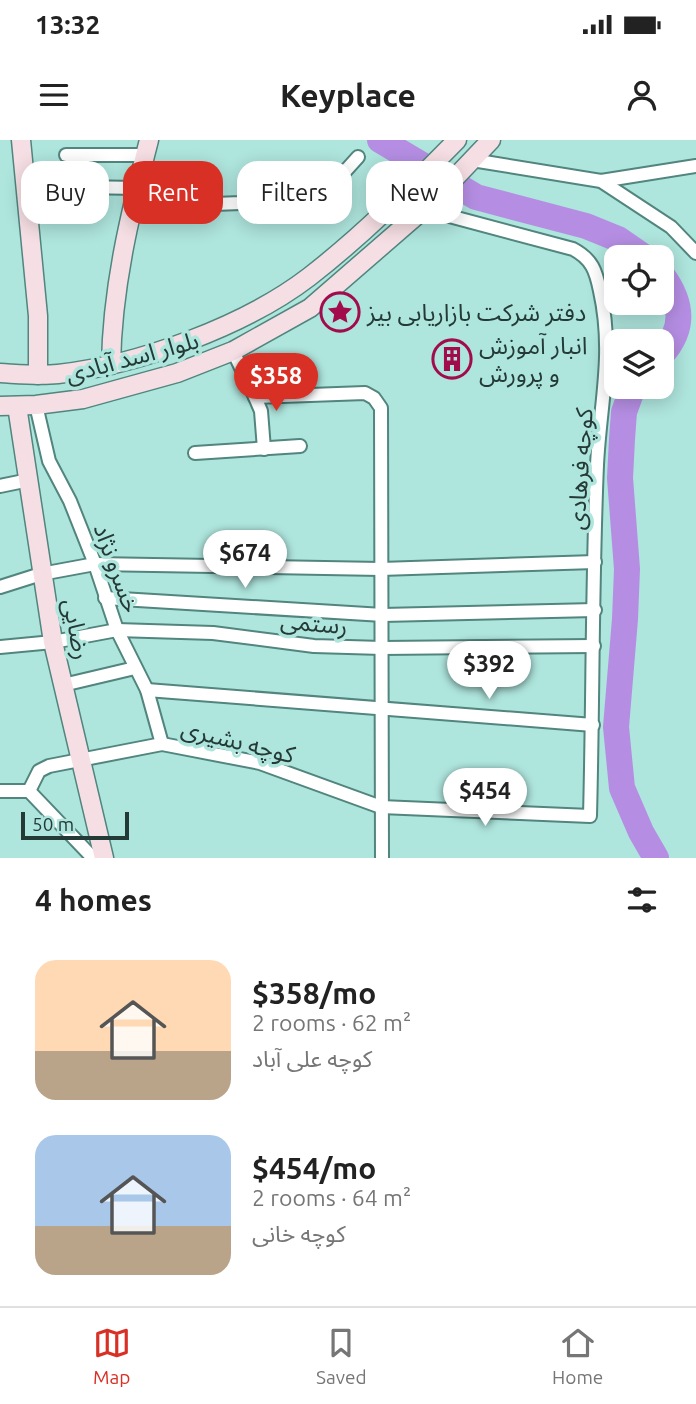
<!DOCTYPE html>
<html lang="en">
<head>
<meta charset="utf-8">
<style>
  :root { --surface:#fff; --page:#f6f6f6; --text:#222; --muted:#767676; --line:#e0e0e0; --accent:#d93025 }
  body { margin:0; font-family:Ubuntu,"Noto Sans Arabic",sans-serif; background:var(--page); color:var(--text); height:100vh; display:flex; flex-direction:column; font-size:26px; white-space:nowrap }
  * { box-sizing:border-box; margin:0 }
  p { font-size:23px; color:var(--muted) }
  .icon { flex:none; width:38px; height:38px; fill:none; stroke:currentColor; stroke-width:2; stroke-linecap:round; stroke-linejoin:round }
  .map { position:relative; height:718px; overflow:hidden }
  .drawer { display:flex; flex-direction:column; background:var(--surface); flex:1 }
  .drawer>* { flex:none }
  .banner { position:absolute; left:21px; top:21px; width:654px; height:63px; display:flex; gap:14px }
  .buttons { position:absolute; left:604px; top:105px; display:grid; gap:14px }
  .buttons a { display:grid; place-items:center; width:70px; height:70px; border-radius:14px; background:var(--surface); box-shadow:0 4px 18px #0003; font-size:35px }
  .scale { position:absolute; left:21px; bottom:18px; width:108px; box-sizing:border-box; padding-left:7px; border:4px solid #243a37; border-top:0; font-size:19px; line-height:24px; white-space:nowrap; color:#243a37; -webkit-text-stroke:5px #aee5dd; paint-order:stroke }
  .price { position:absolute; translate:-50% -60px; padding:0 16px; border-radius:24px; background:#fff; color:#222; font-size:23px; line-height:46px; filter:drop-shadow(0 2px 4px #0008) }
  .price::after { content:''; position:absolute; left:50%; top:42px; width:21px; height:16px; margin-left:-10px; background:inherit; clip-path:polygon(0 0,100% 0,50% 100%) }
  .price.current { background:var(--accent); color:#fff }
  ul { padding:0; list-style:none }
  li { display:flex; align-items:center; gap:21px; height:175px; padding:0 35px }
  li span { display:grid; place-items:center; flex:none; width:196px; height:140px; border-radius:21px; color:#555 }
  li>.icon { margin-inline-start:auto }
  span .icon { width:84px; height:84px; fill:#fffc; stroke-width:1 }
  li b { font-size:30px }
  h2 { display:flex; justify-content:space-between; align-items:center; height:84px; padding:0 35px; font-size:30px }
  .chip { padding:0 24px; border-radius:21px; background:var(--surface); box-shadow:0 4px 18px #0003; font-size:24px; line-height:63px }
  .chip.current { background:var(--accent); color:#fff }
  .status { display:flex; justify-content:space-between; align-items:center; height:49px; padding:0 35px; background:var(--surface); direction:ltr }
  .status svg { height:19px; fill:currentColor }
  header { display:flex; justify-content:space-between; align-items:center; height:91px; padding:0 35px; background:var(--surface); font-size:32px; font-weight:600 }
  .tabs { display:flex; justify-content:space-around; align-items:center; height:98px; border-top:2px solid var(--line); background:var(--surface); font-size:19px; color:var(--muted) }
  .tabs a { display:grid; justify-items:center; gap:4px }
  .tabs .current { color:var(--accent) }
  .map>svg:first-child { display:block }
</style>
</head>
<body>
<div class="status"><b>13:32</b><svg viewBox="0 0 49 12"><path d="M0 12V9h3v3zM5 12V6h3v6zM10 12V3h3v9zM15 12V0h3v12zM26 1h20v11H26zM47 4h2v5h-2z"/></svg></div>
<header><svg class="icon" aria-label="menu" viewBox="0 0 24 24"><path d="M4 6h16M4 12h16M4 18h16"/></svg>Keyplace<svg class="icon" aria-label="person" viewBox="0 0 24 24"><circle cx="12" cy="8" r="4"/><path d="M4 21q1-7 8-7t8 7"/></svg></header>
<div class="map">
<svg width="696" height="718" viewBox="0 0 696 718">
  <rect width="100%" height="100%" fill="#aee5dd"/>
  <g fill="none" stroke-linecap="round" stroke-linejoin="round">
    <!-- river -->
    <g stroke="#b58ee3" stroke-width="26">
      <path d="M 380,0 L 476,57 L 586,86 L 618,99 L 644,117"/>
      <path d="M 662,135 C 682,162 686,187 662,214"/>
      <path d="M 633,247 L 624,272 L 622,299 L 620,338 L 627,429 L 625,479 L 616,587 L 622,648 L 641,692 L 656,718"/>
    </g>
    <!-- street casing -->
    <g stroke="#51857e" stroke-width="16">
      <g id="street">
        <path d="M 66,15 L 145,15"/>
        <path d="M 472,20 L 601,41 L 671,87 L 696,113"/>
        <path d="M 601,41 L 696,26"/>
        <path d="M 26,46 L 137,48"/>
        <path d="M 134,67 L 241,63 L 330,48 L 358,17"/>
        <path d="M 233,211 L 255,257 L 365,253 L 374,258 L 381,268 L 382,718"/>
        <path d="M 255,257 L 261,271 L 264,309"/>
        <path d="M 36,265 L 49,321 L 70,361 L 95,424 L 117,490 L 147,550 L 162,604"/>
        <path d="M 195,313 L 300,306"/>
        <path d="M 0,346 L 29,340"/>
        <path d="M 0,447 L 41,434 L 95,424 L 381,429 L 595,422"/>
        <path d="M 105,458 L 383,475 L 595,470"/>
        <path d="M 0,507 L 53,502 L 117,490 L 213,493 L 314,506 L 382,508 L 594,506"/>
        <path d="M 63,545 L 135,528"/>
        <path d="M 147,550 L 593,585"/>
        <path d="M 0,651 L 29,651 L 93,718"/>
        <path d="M 29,651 L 39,631 L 49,626 L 162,604 L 260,623 L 381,667 L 590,676 C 593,559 592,442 597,325 C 600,263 614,214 600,151 C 596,131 592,119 573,109 L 423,69"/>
      </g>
    </g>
    <!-- secondary casing -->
    <g stroke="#51857e" stroke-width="21">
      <g id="secondary">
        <path d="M 21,0 L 38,176 L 38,235"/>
        <path d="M 111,225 C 112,148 130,74 149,0"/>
        <path d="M 0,233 C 19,234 39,236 58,234 C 138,225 245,186 309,137 C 362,96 410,48 457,0"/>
        <path d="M 0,266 L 36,265 L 83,259 L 177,233 L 233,211 L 310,168 L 431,63 L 491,0"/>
        <path d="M 17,266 L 53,502 L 104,718"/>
      </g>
    </g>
    <!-- street -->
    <use href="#street" stroke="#fff" stroke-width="12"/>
    <!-- secondary -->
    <use href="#secondary" stroke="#f6dfe4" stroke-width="18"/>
  </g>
  <!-- icons -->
  <defs>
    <g id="sight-ring" transform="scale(2.0125)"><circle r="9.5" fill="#aee5dd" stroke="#a20b4c" stroke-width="1.5"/><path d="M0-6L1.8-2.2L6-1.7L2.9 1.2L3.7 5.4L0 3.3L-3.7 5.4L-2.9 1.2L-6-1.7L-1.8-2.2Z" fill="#a20b4c"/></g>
    <g id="building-ring" transform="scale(2.0125)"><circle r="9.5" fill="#aee5dd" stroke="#a20b4c" stroke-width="1.5"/><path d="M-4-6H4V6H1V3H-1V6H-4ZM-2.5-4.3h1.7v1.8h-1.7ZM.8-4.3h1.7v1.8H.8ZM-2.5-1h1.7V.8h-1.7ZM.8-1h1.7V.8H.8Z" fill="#a20b4c"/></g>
  </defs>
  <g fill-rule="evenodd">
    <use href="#sight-ring" x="340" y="172"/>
    <use href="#building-ring" x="452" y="219"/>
  </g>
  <g text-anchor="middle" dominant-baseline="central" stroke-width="7" stroke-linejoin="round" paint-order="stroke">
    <!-- poi labels -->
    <g font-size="24" fill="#243a37" stroke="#aee5dd" text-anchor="start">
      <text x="367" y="172">دفتر شرکت بازاریابی بیز</text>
      <text x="479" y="205">انبار آموزش<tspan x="479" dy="28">و پرورش</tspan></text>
    </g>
    <!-- street labels -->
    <g font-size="24" fill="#243a37" stroke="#aee5dd">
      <text transform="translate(132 217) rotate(-15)">بلوار اسد آبادی</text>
      <text transform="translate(580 329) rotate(-86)">کوچه فرهادی</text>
      <text transform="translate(117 428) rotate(70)">خسرو نژاد</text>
      <text transform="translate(314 483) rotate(5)">رستمی</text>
      <text transform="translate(77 489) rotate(79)">رضایی</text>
      <text transform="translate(238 601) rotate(14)">کوچه بشیری</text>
    </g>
  </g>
</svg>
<div class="buttons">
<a><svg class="icon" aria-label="locate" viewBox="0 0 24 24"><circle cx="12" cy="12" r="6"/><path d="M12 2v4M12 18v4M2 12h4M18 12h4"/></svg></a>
<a><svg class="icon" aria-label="layers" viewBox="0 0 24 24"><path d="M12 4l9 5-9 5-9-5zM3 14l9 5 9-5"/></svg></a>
</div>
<div class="scale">50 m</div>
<b class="price current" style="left:276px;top:273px">$358</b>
<b class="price" style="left:245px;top:450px">$674</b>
<b class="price" style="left:489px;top:561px">$392</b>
<b class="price" style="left:485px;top:688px">$454</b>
<div class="banner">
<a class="chip">Buy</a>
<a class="chip current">Rent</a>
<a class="chip">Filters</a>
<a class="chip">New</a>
</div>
</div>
<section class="drawer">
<h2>4 homes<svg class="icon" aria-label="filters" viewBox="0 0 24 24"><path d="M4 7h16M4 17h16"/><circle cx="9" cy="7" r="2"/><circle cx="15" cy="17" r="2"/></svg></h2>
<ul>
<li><span style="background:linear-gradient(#ffd9b3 65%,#b9a48a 0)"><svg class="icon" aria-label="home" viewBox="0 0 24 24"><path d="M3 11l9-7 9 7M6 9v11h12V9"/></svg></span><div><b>$358/mo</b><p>2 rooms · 62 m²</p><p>کوچه علی آباد</p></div></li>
<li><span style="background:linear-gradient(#a9c7e8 65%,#b9a48a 0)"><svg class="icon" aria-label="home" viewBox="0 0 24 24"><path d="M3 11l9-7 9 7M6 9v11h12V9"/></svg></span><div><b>$454/mo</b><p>2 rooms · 64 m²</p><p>کوچه خانی</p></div></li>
</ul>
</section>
<nav class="tabs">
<a class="current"><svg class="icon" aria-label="map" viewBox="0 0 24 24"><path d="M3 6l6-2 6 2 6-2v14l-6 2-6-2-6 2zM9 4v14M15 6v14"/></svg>Map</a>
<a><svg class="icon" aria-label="saved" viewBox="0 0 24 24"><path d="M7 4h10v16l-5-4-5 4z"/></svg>Saved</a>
<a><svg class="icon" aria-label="home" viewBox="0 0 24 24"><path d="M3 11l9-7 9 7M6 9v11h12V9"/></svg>Home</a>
</nav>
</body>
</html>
